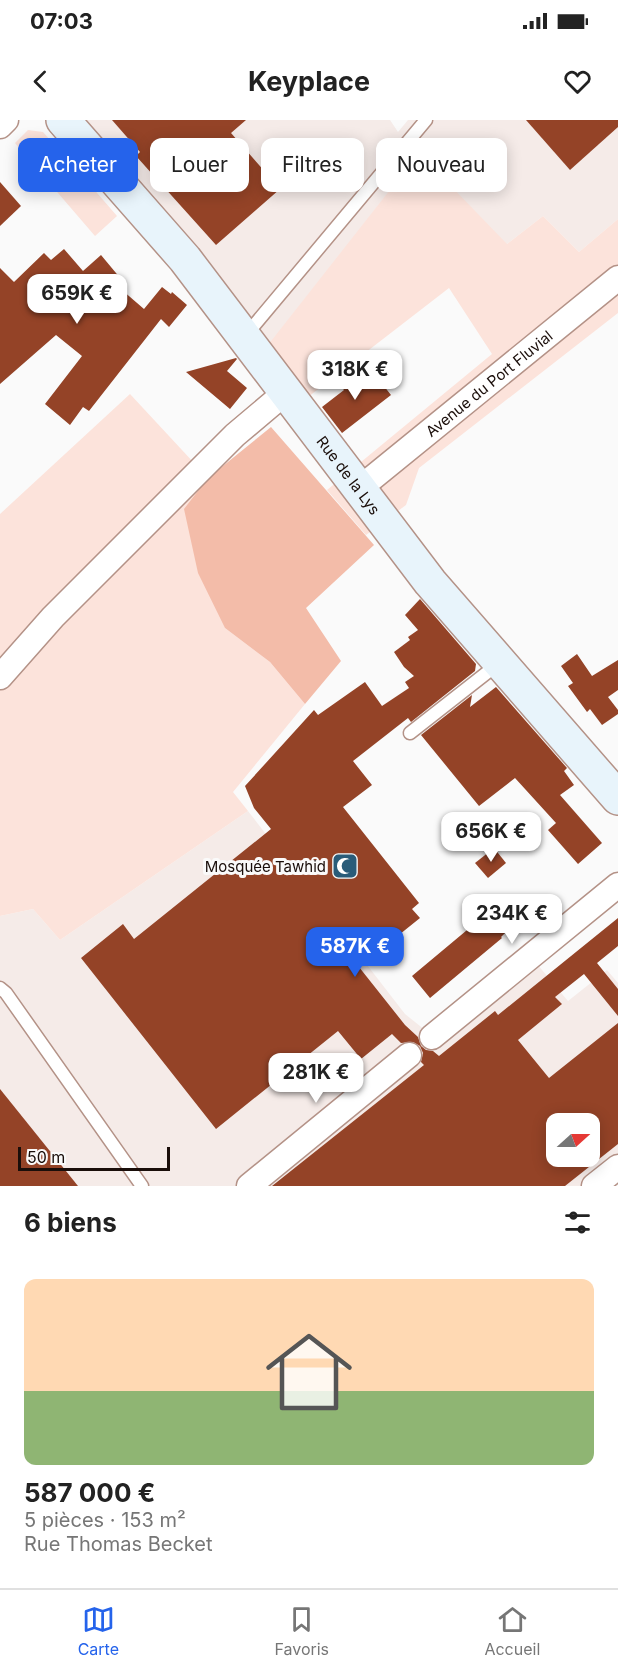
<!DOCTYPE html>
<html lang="fr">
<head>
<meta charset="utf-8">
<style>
  :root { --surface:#fff; --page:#f2f2f2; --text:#222; --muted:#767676; --line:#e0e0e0; --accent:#2563eb }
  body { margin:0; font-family:Inter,sans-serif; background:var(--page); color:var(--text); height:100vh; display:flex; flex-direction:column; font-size:22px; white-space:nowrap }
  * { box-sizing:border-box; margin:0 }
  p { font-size:20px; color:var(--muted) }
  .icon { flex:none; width:33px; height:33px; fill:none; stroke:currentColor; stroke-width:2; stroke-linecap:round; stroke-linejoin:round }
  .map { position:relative; height:1066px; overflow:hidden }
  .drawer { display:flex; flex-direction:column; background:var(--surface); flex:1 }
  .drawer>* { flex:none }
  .top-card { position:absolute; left:18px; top:18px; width:582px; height:54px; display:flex; gap:12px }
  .needle { width:39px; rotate:69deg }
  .controls { position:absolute; left:546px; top:993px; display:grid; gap:12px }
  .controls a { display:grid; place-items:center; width:54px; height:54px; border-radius:12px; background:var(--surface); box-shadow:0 3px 15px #0003; font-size:30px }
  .scale { position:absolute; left:18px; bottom:15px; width:152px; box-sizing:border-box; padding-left:6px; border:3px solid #1a0e0a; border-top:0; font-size:16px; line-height:21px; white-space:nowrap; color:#1a0e0a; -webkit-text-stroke:4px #fafafa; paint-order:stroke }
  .price { position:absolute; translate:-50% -51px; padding:0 14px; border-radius:12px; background:#fff; color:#222; font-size:20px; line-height:39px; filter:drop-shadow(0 2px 3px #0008) }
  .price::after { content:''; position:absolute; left:50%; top:36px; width:18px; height:14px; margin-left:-9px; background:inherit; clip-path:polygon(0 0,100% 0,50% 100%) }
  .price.on { background:var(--accent); color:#fff }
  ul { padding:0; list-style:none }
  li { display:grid; align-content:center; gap:12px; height:318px; padding:0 24px }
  li span { display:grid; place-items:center; height:186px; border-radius:12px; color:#555 }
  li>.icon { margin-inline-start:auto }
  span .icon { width:108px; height:108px; fill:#fffc; stroke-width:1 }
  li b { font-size:26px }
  h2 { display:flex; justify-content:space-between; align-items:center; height:72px; padding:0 24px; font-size:26px }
  .pill { padding:0 21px; border-radius:12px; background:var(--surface); box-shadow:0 3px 15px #0003; font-size:21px; line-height:54px }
  .pill.on { background:var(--accent); color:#fff }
  .status { display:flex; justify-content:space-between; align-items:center; height:42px; padding:0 30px; background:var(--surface); direction:ltr }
  .status svg { height:16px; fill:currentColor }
  header { display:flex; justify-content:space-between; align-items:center; height:78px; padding:0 24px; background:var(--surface); font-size:27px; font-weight:700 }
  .tabs { display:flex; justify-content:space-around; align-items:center; height:84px; border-top:2px solid var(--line); background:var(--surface); font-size:16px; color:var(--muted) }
  .tabs a { display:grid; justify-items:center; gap:3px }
  .tabs .on { color:var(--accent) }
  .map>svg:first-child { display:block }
</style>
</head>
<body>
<div class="status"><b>07:03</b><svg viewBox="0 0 49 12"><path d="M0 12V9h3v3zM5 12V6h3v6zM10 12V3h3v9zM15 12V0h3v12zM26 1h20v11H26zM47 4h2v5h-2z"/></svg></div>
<header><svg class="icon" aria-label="back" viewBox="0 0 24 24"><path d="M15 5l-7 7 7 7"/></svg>Keyplace<svg class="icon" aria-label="heart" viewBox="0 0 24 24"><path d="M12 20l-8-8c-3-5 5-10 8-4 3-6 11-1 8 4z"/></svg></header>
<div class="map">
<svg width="618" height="1066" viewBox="0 0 618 1066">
  <rect width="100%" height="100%" fill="#fafafa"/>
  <!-- built -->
  <g fill="#f5ebe8" fill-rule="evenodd">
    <path d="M 83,0 L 390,0 L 398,12 L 408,0 L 618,0 L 618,99 L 579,132 L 543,96 L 507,124 L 268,225 Z"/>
    <path d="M 248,691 L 405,894 L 440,922 L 537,844 L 568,881 L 607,850 L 618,863 L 618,1038 L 582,1066 L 0,1066 L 0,796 L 33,789 L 60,820 ZM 556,1004 L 590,1004 L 590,1036 L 556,1036 Z"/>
  </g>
  <!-- green -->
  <g fill="#fce3db">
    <path d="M 28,10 L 43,12 L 63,35 L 62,46 L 77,62 L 91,66 L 117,96 L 95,116 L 15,23 Z"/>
    <path d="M 419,33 L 507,124 L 543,96 L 579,132 L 618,99 L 618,193 L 419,348 L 406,385 L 366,415 L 327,370 L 492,234 L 449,168 L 308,277 L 268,225 Z"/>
    <path d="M 130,274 L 208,358 L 225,508 L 270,542 L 305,584 L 233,672 L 248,691 L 60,820 L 33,789 L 0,796 L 0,394 Z"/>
  </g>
  <!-- forest -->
  <path fill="#f3bca9" d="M 271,307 L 374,425 L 306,488 L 341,541 L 305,584 L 270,542 L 225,508 L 198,453 L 184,389 L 208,358 Z"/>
  <!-- building -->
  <g fill="#944327" fill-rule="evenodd">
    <path d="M 112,0 L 246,0 L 231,13 L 280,69 L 216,125 L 136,36 L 140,32 Z"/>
    <path d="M 526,0 L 618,0 L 618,7 L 570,50 Z"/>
    <path d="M 0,62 L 21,86 L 0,106 Z"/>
    <path d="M 64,129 L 83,151 L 101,135 L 121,159 L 115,164 L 144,189 L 162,167 L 171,174 L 172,172 L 187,185 L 169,207 L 161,199 L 89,291 L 83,287 L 70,305 L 45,284 L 82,236 L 56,215 L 0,264 L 0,148 L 14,162 L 44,133 L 51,140 Z"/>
    <path d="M 236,238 L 237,239 L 227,251 L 247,268 L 230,289 L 186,252 Z"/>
    <path d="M 355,252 L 365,265 L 376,256 L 391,275 L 342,313 L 322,287 L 344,270 L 339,264 Z"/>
    <path d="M 420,479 L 476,544 L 475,551 L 411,602 L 408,598 L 353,641 L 372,665 L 343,687 L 419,783 L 412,789 L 420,798 L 359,847 L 405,905 L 418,917 L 421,926 L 426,930 L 433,931 L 439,936 L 495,891 L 498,895 L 618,798 L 618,826 L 597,843 L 618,869 L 618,896 L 584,854 L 555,877 L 562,884 L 518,920 L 549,958 L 618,903 L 618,1024 L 565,1066 L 272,1066 L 424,945 L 421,942 L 423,933 L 420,926 L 413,922 L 401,923 L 392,914 L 361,939 L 338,911 L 216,1009 L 81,838 L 123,804 L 134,819 L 271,709 L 254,688 L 245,666 L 314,590 L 318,595 L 365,562 L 382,586 L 409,568 L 405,562 L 414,556 L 404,547 L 394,532 L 410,520 L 408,517 L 418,510 L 405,495 ZM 556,1004 L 590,1004 L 590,1036 L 556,1036 Z"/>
    <path d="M 577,534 L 592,556 L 618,540 L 618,570 L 608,577 L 618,590 L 618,594 L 602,605 L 590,589 L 587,592 L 568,566 L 573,563 L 561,546 Z"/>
    <path d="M 496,567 L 567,648 L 564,651 L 574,665 L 560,675 L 602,723 L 578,744 L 548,710 L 556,703 L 515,658 L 479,686 L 421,615 L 472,575 L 470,587 Z"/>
    <path d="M 494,728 L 506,743 L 488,758 L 475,743 Z"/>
    <path d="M 491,790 L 508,810 L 501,817 L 502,818 L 430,878 L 412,856 Z"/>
    <path d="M 0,969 L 78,1066 L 0,1066 Z"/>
  </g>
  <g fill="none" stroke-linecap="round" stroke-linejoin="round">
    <!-- lane casing -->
    <g stroke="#b49287" stroke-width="15">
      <g id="lane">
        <path d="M 246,215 L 426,0"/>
        <path d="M 410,613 L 498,544"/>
        <path d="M 0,868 L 6,873 L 142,1066"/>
      </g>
    </g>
    <!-- street casing -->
    <g stroke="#b49287" stroke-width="27">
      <g id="street">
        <path d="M 0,6 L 6,0"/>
        <path id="s1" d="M 360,368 L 618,158"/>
        <path d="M 0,557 L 53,497 L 235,315 L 286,272"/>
        <path d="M 432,917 L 618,765"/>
        <path d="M 249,1066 L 409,935"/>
        <path d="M 594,1066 L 618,1047"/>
      </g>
    </g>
    <!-- secondary casing -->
    <g stroke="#b49287" stroke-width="36">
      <g id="secondary">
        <path id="s2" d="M 63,0 L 185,139 L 430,462 L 618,678"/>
      </g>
    </g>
    <!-- lane -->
    <use href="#lane" stroke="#fff" stroke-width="12"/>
    <!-- street -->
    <use href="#street" stroke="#fff" stroke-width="24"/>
    <!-- secondary -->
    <use href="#secondary" stroke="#e8f4fb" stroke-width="33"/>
  </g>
  <!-- icons -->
  <defs>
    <g id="mosque-square" transform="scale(1.35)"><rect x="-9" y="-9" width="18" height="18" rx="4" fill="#2a5c79" stroke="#fafafa"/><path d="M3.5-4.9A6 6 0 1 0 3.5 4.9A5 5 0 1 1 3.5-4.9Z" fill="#fff"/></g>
  </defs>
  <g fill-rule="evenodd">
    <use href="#mosque-square" x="345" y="746"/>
  </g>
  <g text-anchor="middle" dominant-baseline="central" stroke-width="6" stroke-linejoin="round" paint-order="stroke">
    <!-- street labels -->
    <g font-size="15" fill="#1a0e0a" stroke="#fafafa">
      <text stroke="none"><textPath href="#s1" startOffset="166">Avenue du Port Fluvial</textPath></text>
      <text stroke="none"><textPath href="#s2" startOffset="456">Rue de la Lys</textPath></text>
    </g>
    <!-- poi labels -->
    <g font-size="15" fill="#1a0e0a" stroke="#fafafa" text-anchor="end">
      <text x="326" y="746">Mosquée Tawhid</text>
    </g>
  </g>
</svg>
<div class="controls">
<a><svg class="needle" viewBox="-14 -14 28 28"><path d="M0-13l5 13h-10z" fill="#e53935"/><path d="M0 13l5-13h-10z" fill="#767676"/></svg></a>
</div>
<div class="scale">50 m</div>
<b class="price" style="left:77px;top:205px">659K €</b>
<b class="price" style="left:355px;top:281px">318K €</b>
<b class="price" style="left:491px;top:743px">656K €</b>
<b class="price" style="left:512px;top:825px">234K €</b>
<b class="price on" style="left:355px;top:858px">587K €</b>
<b class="price" style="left:316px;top:984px">281K €</b>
<div class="top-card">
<a class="pill on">Acheter</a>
<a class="pill">Louer</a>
<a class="pill">Filtres</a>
<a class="pill">Nouveau</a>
</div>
</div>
<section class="drawer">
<h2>6 biens<svg class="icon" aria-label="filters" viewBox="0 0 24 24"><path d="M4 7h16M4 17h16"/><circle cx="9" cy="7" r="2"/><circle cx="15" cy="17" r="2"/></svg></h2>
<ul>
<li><span style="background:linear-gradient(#ffd9b3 60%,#8fb573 0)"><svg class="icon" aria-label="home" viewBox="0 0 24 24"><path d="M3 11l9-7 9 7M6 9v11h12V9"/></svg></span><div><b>587 000 €</b><p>5 pièces · 153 m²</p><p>Rue Thomas Becket</p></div></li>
</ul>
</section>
<nav class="tabs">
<a class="on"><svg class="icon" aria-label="map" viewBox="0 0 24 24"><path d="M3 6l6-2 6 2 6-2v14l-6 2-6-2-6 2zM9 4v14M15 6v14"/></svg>Carte</a>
<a><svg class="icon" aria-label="saved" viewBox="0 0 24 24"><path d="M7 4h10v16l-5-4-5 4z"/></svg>Favoris</a>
<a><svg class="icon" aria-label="home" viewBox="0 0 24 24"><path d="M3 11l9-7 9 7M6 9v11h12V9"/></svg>Accueil</a>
</nav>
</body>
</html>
